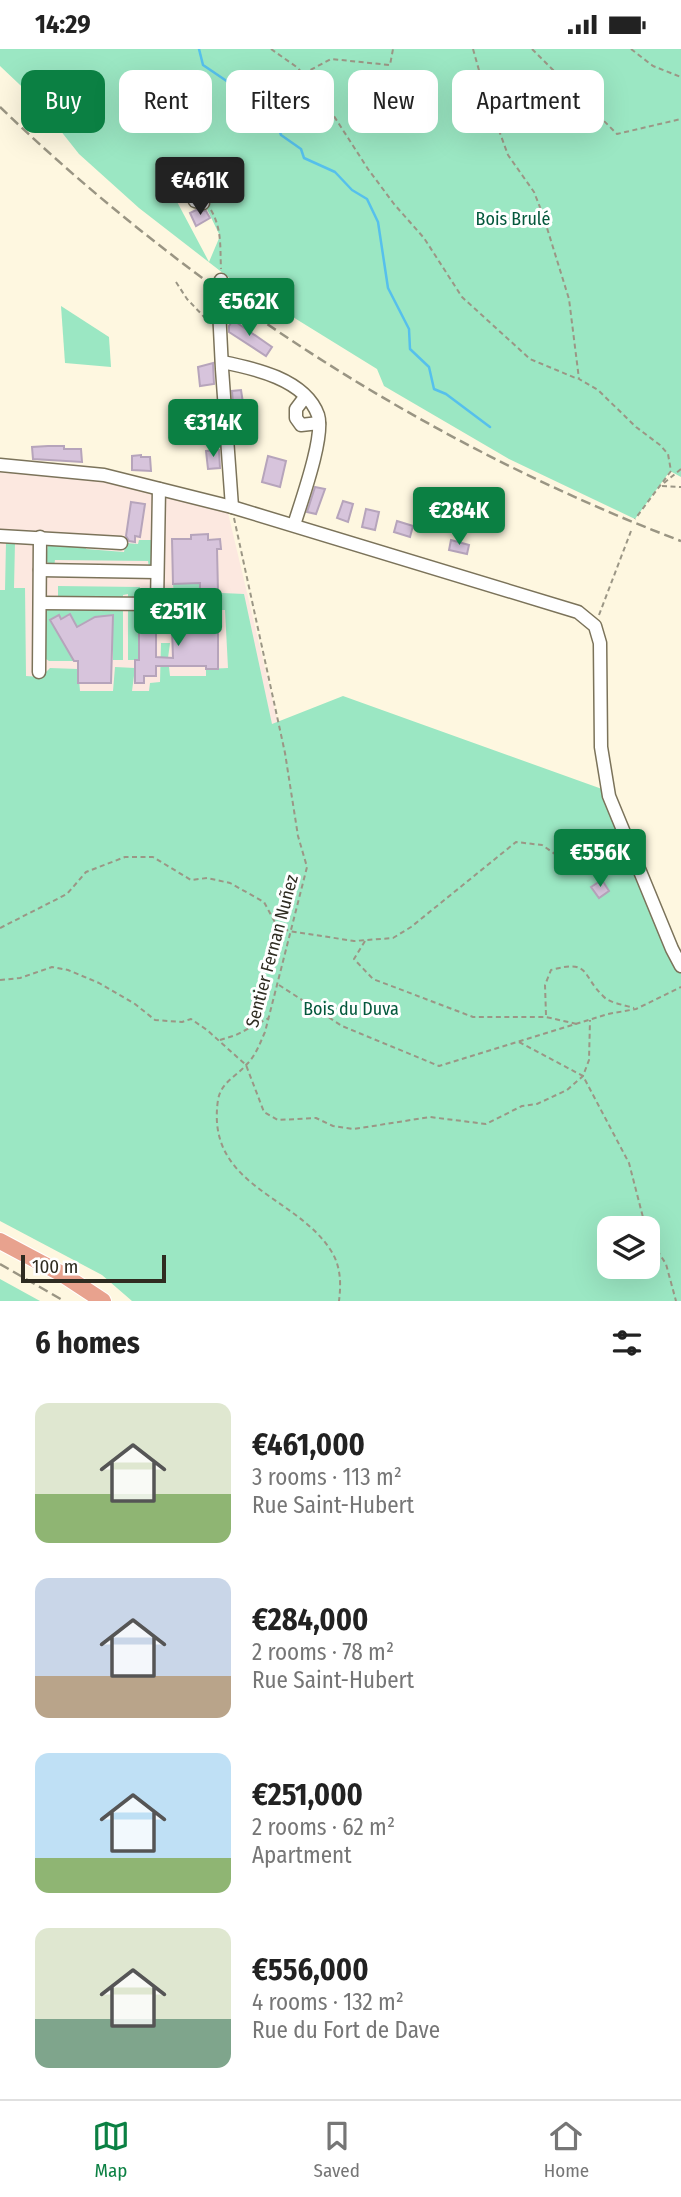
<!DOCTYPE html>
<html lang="en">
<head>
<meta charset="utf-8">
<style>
  :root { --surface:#fff; --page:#f6f6f6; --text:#222; --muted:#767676; --line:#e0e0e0; --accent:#0b8043 }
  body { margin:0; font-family:"Fira Sans Condensed",sans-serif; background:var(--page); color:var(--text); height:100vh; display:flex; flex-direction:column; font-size:26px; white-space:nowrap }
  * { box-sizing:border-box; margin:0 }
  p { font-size:23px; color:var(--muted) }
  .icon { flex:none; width:38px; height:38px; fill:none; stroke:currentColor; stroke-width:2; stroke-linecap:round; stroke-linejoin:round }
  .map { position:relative; height:1252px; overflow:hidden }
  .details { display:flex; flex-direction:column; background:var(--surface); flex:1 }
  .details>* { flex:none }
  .banner { position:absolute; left:21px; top:21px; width:640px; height:63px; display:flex; gap:14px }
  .controls { position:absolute; left:597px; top:1167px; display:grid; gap:14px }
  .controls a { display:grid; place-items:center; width:63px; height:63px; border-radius:14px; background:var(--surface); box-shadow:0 7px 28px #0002; font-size:35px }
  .scale { position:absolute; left:21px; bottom:18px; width:145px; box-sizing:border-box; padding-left:7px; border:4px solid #2f2c21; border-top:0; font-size:19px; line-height:24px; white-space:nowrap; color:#2f2c21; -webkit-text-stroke:5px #fff; paint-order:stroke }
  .price { position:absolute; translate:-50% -60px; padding:0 16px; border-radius:7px; background:var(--accent); color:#fff; font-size:23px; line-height:46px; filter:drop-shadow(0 2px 4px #0008) }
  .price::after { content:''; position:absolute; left:50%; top:42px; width:21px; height:16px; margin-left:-10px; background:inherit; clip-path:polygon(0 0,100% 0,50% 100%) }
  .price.active { background:#222; color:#fff }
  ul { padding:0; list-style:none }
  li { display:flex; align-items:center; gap:21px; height:175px; padding:0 35px }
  li span { display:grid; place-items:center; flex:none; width:196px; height:140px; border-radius:14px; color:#555 }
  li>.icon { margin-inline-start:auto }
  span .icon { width:84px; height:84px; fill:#fffc; stroke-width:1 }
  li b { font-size:30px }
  h2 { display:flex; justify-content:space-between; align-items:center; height:84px; padding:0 35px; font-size:30px }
  .pill { padding:0 24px; border-radius:14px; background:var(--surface); box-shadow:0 7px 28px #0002; font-size:24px; line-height:63px }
  .pill.active { background:var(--accent); color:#fff }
  .status { display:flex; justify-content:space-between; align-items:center; height:49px; padding:0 35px; background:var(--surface); direction:ltr }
  .status svg { height:19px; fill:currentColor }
  .dock { display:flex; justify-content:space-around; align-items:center; height:98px; border-top:2px solid var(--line); background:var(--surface); font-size:19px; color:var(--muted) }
  .dock a { display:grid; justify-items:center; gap:4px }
  .dock .active { color:var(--accent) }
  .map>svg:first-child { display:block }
</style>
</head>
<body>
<div class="status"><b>14:29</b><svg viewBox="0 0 49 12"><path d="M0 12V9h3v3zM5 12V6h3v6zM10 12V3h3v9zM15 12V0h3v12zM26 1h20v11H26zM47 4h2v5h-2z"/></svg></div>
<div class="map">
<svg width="681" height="1252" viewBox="0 0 681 1252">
  <rect width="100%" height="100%" fill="#fef7e0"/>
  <!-- medical -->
  <path fill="#fce8e0" d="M 0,423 L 59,426 L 127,435 L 228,464 L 278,674 L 0,792 Z"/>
  <!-- green -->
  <g fill="#9be7c3" fill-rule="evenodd">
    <path d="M 0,0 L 681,0 L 681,428 L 670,422 L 635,470 L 509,410 L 384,337 L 377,320 L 228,228 L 139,159 L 79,105 L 37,52 L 0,17 ZM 200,112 L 220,141 L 206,158 L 220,187 L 209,213 L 166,132 Z"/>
    <path d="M 61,257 L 109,288 L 111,318 L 65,314 Z"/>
    <path d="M 139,491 L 153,491 L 152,517 L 149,519 L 148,512 L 55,511 L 54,518 L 46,512 L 48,494 L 85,496 L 86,500 L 124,503 L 126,494 L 138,495 Z"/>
    <path d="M 6,493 L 15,493 L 14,539 L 25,539 L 26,627 L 41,628 L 50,619 L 78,620 L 80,642 L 113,642 L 115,618 L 135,619 L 132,642 L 149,642 L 150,634 L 160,633 L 161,594 L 170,594 L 168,609 L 170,627 L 206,627 L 206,620 L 228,619 L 225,561 L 220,561 L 220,556 L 206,555 L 206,562 L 191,562 L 191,555 L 175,555 L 173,535 L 200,534 L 201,543 L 244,545 L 272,675 L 343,647 L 602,740 L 655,871 L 681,924 L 681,1252 L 132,1252 L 102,1226 L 0,1172 L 0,541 L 5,541 ZM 609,1180 L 648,1180 L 648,1218 L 609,1218 Z"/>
    <path d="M 58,537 L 140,538 L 140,551 L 128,551 L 128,545 L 123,546 L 123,551 L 58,550 Z"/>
    <path d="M 50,559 L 123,560 L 123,611 L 113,611 L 113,566 L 94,568 L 77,578 L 70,565 L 61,569 L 59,566 L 51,571 L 74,612 L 49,612 L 46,610 L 46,562 Z"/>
    <path d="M 128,560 L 162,561 L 162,570 L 140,571 L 139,611 L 128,611 Z"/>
    <path d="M 0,1230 L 40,1252 L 0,1252 Z"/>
  </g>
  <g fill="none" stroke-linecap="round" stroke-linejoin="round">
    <!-- stream -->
    <path stroke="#56c0ec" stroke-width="2.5" d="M 199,0 L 203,16 L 234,37 L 259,42 L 262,60 L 275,69 L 281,86 L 301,100 L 304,109 L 335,123 L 352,141 L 367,150 L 378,173 L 388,239 L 409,280 L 410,300 L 429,318 L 434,340 L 446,345 L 490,378"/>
  </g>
  <!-- building -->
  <g fill="#d7c4dc" stroke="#b6a4bb" stroke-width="2">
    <path d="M 203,123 L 213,139 L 207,147 L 201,144 L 191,129 Z"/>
    <path d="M 196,161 L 206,162 L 210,169 L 196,177 L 190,164 Z"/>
    <path d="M 233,271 L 272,298 L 266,307 L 229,283 L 229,277 Z"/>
    <path d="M 213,314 L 214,335 L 200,337 L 198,318 Z"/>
    <path d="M 241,341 L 245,367 L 234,367 L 232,342 Z"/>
    <path d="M 211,351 L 212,369 L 201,370 L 199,352 Z"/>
    <path d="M 48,397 L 64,397 L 64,400 L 81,400 L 82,413 L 33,410 L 32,398 Z"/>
    <path d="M 219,401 L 220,419 L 208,420 L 206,402 Z"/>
    <path d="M 141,406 L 141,408 L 150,408 L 151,422 L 132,421 L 132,407 Z"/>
    <path d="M 268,407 L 286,412 L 280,438 L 262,433 Z"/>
    <path d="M 315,438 L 325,440 L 316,465 L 307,463 Z"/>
    <path d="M 343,452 L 353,455 L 348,473 L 337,469 Z"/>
    <path d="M 131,453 L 145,455 L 140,488 L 135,487 L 135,493 L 129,492 L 126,487 Z"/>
    <path d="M 366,460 L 379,463 L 375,481 L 362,478 Z"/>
    <path d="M 397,472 L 413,477 L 410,488 L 394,483 Z"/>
    <path d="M 208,485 L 208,491 L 220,490 L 221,500 L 217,500 L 218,542 L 200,543 L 200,534 L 173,535 L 172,490 L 191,490 L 191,486 Z"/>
    <path d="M 451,491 L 469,496 L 467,505 L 449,501 Z"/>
    <path d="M 70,565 L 77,578 L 95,568 L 113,566 L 111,634 L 78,634 L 78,612 L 74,612 L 50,571 L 59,566 L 61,570 Z"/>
    <path d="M 139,571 L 156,572 L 156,608 L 173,609 L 172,580 L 181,579 L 181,576 L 201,576 L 201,573 L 218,573 L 218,620 L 206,620 L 206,617 L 156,617 L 156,627 L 144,627 L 144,634 L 135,634 L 135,611 L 139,611 Z"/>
    <path d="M 602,831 L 609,842 L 599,849 L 591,838 Z"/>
  </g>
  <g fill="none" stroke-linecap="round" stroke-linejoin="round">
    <!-- minor casing -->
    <g stroke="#7b735a" stroke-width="15">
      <g id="minor">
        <path d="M 177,136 L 181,144 L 191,144 L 195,152 L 203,154"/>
        <path d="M 221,231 L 219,260 L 222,320 L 232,458"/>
        <path d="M 222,313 C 253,319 305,330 318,366 C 325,387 301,453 294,476"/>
        <path d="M 305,348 L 296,360 L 296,369 L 301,376 L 319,374"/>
        <path d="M 0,416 L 104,426 L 232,458 L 578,563 L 595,577 L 600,594 L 601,698 L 609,747 L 672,900 L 681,917"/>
        <path d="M 0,487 L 121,494"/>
        <path d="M 40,521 L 157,523"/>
        <path d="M 40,554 L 157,555 L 159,440"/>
        <path d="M 39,623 L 40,488"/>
      </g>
    </g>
    <!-- major casing -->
    <g stroke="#fff" stroke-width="18">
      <path id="major" d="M 0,1192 L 62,1225 L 103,1252"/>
    </g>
    <!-- path -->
    <g stroke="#9b9685" stroke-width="2" stroke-dasharray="5 3.5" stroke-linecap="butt">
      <path d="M 271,0 L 298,19 L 321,47 L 368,120 L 394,155 L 424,189 L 462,248 L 530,310 L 578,330"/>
      <path d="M 473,0 L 486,46 L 508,106 L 534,143 L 543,166 L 569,250 L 579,330 L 598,341 L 636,378 L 660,396 L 668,405 L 671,422 L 635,470"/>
      <path d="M 532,0 L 617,85 L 681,70"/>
      <path d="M 631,0 L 653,17 L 681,28"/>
      <path d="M 303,25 L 331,10 L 390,16 L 393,0"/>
      <path d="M 211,161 C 222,180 220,198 221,220"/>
      <path d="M 176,233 L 187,250 L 209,273"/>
      <path d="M 664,434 L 681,420"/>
      <path d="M 662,437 L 681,438"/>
      <path d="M 234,469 L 285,704 L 298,787 L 307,818 L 265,983 C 260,994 256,1006 247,1015 C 236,1028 221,1033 218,1051 C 205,1139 299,1146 333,1205 C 341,1220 341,1236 339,1252"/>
      <path d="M 599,566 L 631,482"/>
      <path d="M 0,879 L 67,845 L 86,823 L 125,808 L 153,808 L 191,831 L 207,829 L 230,834 L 264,853 L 277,877 L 289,882 L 354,892 L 393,889 L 411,878 L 516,793 L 542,796 L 562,810 L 584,819"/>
      <path d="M 365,892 L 354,910 L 373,930 L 473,968 L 546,968 L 577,975"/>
      <path d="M 0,931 L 20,929 L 52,918 L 68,921 L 99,934 L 135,955 L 155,971 L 182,973 L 191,970 L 207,981 L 246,1016 L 264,1063 L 278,1071 L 316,1069 L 333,1077 L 354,1080 L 430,1068 L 486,1075 L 522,1057 L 537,1055 L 567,1041 L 583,1027 L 589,1011 L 590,971"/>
      <path d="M 279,936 L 342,977 L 439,1017 L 608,965 L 636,960 L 681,938"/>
      <path d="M 546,966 L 545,936 L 551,921 C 591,910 581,926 603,947 C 609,954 625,956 634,959"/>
      <path d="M 220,991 L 236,986 L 269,969"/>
      <path d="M 519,993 L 583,1027 L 629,1114 L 646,1180"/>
      <path d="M 648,1187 L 666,1215 L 676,1252"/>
    </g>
    <!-- minor -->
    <use href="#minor" stroke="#fff" stroke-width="12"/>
    <!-- major -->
    <use href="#major" stroke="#e8a28e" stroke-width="16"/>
    <!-- rail -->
    <g stroke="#9a9583" stroke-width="2.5" stroke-dasharray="10 5" stroke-linecap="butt">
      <path d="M 0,58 C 193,244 430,397 681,492"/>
      <path d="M 0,1215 L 64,1252"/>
    </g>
  </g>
  <g text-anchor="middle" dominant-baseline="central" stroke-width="6" stroke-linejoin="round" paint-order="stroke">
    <!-- park labels -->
    <g font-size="18" fill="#04583c" stroke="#fff">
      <text x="513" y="170">Bois Brulé</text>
      <text x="351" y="960">Bois du Duva</text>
    </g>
    <!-- street labels -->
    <g font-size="18" fill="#2f2c21" stroke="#fff">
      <text transform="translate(272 902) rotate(-75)">Sentier Fernan Nuñez</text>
    </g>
  </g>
</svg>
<div class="controls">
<a><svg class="icon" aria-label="layers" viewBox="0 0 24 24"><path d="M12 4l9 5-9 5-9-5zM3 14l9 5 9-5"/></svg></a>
</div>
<div class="scale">100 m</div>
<b class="price active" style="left:200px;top:168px">€461K</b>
<b class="price" style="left:249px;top:289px">€562K</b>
<b class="price" style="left:213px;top:410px">€314K</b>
<b class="price" style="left:459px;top:498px">€284K</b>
<b class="price" style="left:178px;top:599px">€251K</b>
<b class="price" style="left:600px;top:840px">€556K</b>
<div class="banner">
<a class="pill active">Buy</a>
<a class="pill">Rent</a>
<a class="pill">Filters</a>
<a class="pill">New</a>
<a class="pill">Apartment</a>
</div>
</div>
<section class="details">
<h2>6 homes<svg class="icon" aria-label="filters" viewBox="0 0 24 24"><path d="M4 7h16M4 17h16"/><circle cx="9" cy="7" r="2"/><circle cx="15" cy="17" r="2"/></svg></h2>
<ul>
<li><span style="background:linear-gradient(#dfe7d0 65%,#8fb573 0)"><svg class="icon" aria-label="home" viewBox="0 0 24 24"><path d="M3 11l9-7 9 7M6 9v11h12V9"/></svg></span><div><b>€461,000</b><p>3 rooms · 113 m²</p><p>Rue Saint-Hubert</p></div></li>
<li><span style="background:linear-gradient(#c9d6e8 70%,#b9a48a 0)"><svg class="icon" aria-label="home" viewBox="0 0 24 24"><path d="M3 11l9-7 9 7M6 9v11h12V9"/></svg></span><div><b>€284,000</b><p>2 rooms · 78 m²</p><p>Rue Saint-Hubert</p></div></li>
<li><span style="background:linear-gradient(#bfe0f5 75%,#8fb573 0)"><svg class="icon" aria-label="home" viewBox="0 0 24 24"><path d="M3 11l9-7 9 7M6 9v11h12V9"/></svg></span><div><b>€251,000</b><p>2 rooms · 62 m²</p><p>Apartment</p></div></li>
<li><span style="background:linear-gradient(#dfe7d0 65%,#7fa58c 0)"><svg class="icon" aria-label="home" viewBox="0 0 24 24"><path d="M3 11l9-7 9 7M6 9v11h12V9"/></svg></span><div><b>€556,000</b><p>4 rooms · 132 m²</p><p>Rue du Fort de Dave</p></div></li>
</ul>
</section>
<nav class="dock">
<a class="active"><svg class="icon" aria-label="map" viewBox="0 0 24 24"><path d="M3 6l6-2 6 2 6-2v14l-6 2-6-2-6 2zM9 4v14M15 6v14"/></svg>Map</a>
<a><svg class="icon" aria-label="saved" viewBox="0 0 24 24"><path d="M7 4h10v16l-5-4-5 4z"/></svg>Saved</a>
<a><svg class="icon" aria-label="home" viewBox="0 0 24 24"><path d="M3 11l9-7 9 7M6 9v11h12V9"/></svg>Home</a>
</nav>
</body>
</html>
